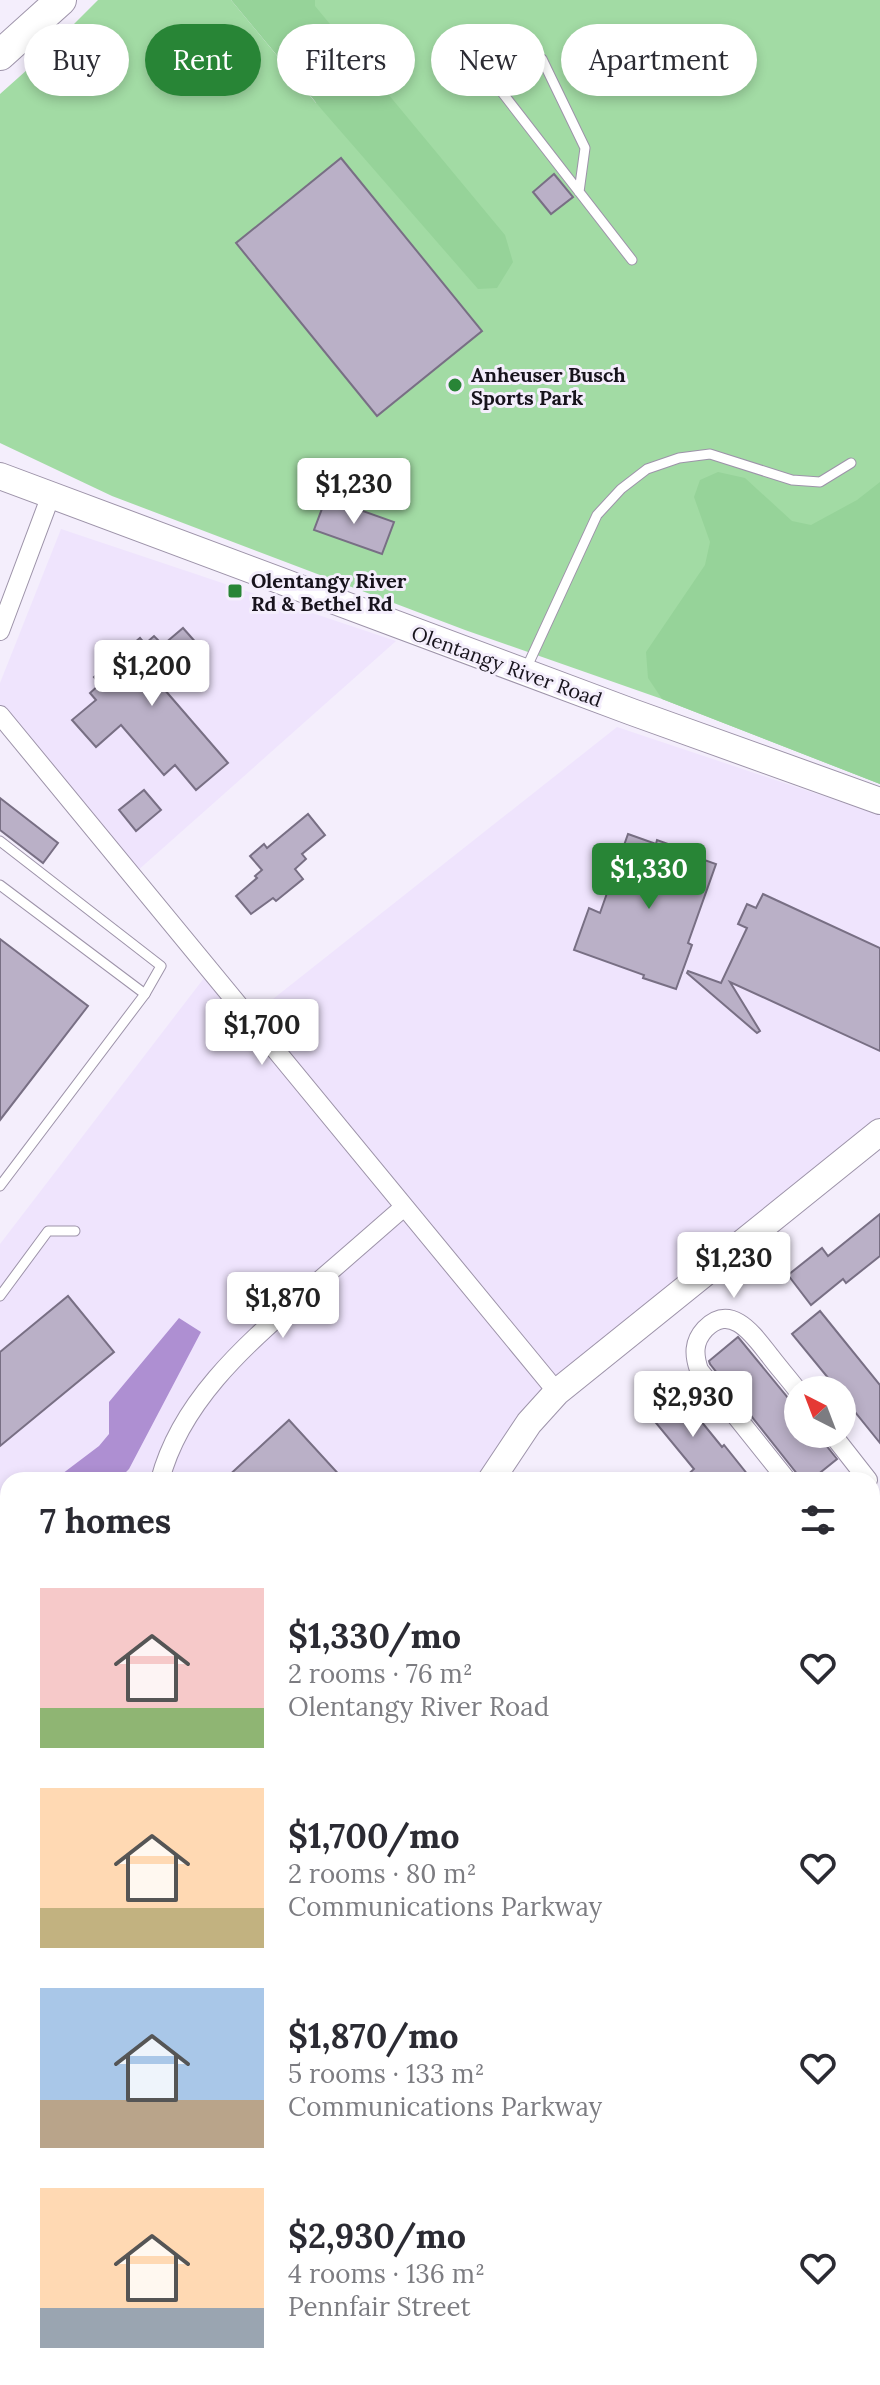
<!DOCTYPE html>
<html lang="en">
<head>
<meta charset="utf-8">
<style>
  :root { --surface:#fff; --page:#f2f2f3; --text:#2b2b33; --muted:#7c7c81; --accent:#288536 }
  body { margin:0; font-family:Lora,serif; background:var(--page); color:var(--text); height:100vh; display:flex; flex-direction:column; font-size:30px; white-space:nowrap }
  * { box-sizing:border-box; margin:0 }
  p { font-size:26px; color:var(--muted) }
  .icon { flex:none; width:44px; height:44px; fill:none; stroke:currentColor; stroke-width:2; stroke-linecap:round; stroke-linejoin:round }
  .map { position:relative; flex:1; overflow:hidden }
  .sheet { position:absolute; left:0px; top:1472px; width:880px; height:914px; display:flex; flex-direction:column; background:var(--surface); border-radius:24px 24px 0 0; box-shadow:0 4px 12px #0003 }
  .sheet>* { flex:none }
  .top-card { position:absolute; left:24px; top:24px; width:832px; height:72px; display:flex; gap:16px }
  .needle { width:52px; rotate:318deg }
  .controls { position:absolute; left:784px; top:1376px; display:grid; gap:16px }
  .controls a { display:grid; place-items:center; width:72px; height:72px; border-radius:50%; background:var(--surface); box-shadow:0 4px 12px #0003; font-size:40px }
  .price { position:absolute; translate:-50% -68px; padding:0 18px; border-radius:8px; background:#fff; color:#222; font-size:26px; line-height:52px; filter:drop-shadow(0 2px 4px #0008) }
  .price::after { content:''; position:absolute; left:50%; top:48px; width:24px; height:18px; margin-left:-12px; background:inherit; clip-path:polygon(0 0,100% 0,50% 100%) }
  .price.active { background:var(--accent); color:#fff }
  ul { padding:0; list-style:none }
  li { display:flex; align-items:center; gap:24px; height:200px; padding:0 40px }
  li span { display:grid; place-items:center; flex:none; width:224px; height:160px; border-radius:0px; color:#555 }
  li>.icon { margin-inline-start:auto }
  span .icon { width:96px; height:96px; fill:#fffc; stroke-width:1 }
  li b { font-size:34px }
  h2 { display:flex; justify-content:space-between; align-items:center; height:96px; padding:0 40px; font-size:34px }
  .tag { padding:0 28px; border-radius:36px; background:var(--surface); box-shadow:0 4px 12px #0003; font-size:28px; line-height:72px }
  .tag.active { background:var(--accent); color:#fff }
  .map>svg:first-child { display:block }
</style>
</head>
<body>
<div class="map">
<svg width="880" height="2385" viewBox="0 0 880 2385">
  <rect width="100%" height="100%" fill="#f4eefc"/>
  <!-- built -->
  <g fill="#efe4fd">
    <path d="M 61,529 L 396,641 L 136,872 L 0,710 L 0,683 Z"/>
    <path d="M 617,727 L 880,815 L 880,1127 L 568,1379 L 488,1480 L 8,1480 L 8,2262 L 0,2270 L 0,1244 L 214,965 L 254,1014 Z"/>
  </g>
  <!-- green -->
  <path fill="#a2dba4" d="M 98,0 L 231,0 L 316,103 L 288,0 L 880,0 L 880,784 L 662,699 L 465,630 L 112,496 L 0,443 L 0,94 L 37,61 Z"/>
  <!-- forest -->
  <g fill="#96d399">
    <path d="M 231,0 L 315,0 L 315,6 L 505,235 L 513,262 L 497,288 L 478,289 L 323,111 Z"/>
    <path d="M 718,472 L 745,478 L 792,521 L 811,525 L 857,500 L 880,482 L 880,784 L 662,699 L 648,678 L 646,652 L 705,565 L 710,542 L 694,497 L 700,480 Z"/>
  </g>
  <!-- water -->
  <g fill="#ae8fd2">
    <path d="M 179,1318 L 201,1332 L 129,1469 L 118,1480 L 54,1480 L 99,1446 L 109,1434 L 109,1402 Z"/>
    <path d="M 8,1697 L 8,1748 L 0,1756 L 0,1712 Z"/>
    <path d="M 0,1782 L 8,1790 L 8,1877 L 0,1878 Z"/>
  </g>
  <!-- building -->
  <g fill="#bab0c7" stroke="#786f84" stroke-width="2">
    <path d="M 341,158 L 482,331 L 377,416 L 236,243 Z"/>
    <path d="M 554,174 L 573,197 L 551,214 L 533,192 Z"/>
    <path d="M 326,498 L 394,522 L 382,554 L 314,530 Z"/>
    <path d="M 183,628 L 206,654 L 164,689 L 228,763 L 196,790 L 175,765 L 164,775 L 121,725 L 96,747 L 72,720 L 96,700 L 90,693 L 100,684 L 94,677 L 140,638 L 145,644 L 154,636 L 163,645 Z"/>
    <path d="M 144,790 L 161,810 L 136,831 L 119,810 Z"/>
    <path d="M 0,798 L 58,843 L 43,863 L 0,830 Z"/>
    <path d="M 308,814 L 325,835 L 302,854 L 306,859 L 295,869 L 303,879 L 276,901 L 273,898 L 251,914 L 236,896 L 257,878 L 255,876 L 262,870 L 250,856 L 264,844 L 267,848 Z"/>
    <path d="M 628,834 L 656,844 L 657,840 L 688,851 L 687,854 L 716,864 L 688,943 L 692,945 L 676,989 L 643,978 L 644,975 L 574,950 L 589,908 L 600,913 Z"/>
    <path d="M 763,894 L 880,948 L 880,1051 L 730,982 L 760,1031 L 757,1033 L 687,973 L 688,971 L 721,983 L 747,928 L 738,924 L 747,904 L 756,908 Z"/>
    <path d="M 0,939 L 88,1006 L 0,1120 Z"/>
    <path d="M 880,1214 L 880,1256 L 846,1283 L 843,1279 L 811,1305 L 788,1275 L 822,1248 L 828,1256 Z"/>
    <path d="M 68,1296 L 114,1352 L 0,1446 L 0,1352 Z"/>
    <path d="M 820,1311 L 880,1385 L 880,1443 L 842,1396 L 842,1390 L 838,1390 L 792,1334 Z"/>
    <path d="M 738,1337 L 798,1410 L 798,1434 L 817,1434 L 837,1459 L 811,1480 L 802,1480 L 710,1364 L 709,1361 Z"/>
    <path d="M 670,1383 L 722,1447 L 724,1445 L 752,1480 L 682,1480 L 694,1469 L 642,1406 Z"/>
    <path d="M 289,1420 L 344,1480 L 224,1480 Z"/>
  </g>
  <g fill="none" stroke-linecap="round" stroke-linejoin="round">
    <!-- lane casing -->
    <g stroke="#9d93a9" stroke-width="11">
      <g id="lane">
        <path d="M 579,192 L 585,148 L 542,59 L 519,62 L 494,82 L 632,260"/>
        <path d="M 526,669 L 597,515 L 621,489 L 647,469 L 679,458 L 710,454 L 792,480 L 820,482 L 851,463"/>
        <path d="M 0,841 L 161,966 L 145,994"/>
        <path d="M 0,885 L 145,994 L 0,1186"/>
        <path d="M 0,1296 L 48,1231 L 75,1231"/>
        <path d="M 872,2317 L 880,2299"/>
        <path d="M 843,2385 L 846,2378"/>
      </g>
    </g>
    <!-- street casing -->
    <g stroke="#9d93a9" stroke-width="20">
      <g id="street">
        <path d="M 0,631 L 51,495"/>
        <path d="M 0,715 L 557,1392"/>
        <path d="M 832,1434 L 868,1480"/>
        <path d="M 160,1480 C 181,1400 247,1344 306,1292 C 339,1264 372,1235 404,1207"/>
        <path d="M 787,1480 L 699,1370 C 694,1355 693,1342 705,1329 C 732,1302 754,1336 770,1356 C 779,1368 789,1379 798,1391"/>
        <path d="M 872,1566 L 880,1559"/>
        <path d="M 872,1715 L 880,1709"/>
        <path d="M 872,1753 L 880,1763"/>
      </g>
    </g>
    <!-- secondary casing -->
    <g stroke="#9d93a9" stroke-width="28">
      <g id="secondary">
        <path d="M 0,476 L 632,712 L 880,801"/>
        <path d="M 491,1480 L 529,1423 L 557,1392 L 880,1132"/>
        <path d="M 0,2298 L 8,2305"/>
        <path d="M 87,2378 L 94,2385"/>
        <path d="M 221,2385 L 227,2378"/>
      </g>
    </g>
    <!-- primary casing -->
    <g stroke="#9d93a9" stroke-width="32">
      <path id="primary" d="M 0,55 L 61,0"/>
    </g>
    <!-- lane -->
    <use href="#lane" stroke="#fff" stroke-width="9"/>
    <!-- street -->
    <use href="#street" stroke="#fff" stroke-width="18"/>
    <!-- secondary -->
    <use href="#secondary" stroke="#fff" stroke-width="26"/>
    <!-- primary -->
    <use href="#primary" stroke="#fff" stroke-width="30"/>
  </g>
  <!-- markers -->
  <g fill="#288536" stroke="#f4eefc" stroke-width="3">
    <circle cx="455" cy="385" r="8"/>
    <rect x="227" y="583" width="16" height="16" rx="4"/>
  </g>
  <g text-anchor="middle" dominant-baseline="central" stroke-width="6" stroke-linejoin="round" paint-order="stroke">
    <!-- poi labels -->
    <g font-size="20" font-weight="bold" fill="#17131c" stroke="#f4eefc" text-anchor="start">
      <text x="471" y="374">Anheuser Busch<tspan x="471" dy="23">Sports Park</tspan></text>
      <text x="251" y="580">Olentangy River<tspan x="251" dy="23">Rd &amp; Bethel Rd</tspan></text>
    </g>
    <!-- street labels -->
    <g font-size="20" fill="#17131c" stroke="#f4eefc">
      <text transform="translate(507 666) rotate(20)">Olentangy River Road</text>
    </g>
  </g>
</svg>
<div class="controls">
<a><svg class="needle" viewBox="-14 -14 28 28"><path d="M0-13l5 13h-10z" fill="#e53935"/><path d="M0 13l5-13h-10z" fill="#7c7c81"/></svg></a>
</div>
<b class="price" style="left:354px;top:526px">$1,230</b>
<b class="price" style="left:152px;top:708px">$1,200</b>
<b class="price active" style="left:649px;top:911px">$1,330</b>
<b class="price" style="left:262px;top:1067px">$1,700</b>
<b class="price" style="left:734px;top:1300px">$1,230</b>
<b class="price" style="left:283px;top:1340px">$1,870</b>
<b class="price" style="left:693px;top:1439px">$2,930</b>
<div class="top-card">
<a class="tag">Buy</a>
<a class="tag active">Rent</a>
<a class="tag">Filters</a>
<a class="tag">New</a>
<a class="tag">Apartment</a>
</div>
<section class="sheet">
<h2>7 homes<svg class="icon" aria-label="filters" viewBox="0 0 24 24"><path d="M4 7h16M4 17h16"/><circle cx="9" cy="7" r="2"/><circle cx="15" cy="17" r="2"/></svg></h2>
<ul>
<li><span style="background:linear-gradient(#f6c9c9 75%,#8fb573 0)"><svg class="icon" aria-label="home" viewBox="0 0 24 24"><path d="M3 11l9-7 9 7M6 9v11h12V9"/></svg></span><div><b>$1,330/mo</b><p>2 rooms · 76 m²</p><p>Olentangy River Road</p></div><svg class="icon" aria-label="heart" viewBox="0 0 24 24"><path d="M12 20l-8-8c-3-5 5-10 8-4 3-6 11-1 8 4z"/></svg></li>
<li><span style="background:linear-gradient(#ffd9b3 75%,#c2b280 0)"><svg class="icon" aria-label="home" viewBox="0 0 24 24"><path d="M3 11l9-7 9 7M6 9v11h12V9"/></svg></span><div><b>$1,700/mo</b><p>2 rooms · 80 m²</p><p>Communications Parkway</p></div><svg class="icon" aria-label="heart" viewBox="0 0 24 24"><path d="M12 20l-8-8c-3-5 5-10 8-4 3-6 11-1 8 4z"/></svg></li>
<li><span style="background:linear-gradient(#a9c7e8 70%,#b9a48a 0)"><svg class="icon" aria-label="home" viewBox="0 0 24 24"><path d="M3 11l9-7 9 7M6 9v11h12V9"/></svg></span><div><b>$1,870/mo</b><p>5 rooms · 133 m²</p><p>Communications Parkway</p></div><svg class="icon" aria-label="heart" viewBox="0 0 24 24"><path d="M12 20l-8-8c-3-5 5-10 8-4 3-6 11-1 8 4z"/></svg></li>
<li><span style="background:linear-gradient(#ffd9b3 75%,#9aa5b1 0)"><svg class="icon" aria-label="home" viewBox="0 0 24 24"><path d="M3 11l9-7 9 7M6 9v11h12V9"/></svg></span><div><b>$2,930/mo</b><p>4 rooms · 136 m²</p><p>Pennfair Street</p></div><svg class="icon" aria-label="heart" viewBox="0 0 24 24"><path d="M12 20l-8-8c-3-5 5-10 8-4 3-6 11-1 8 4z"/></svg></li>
</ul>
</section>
</div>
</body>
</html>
